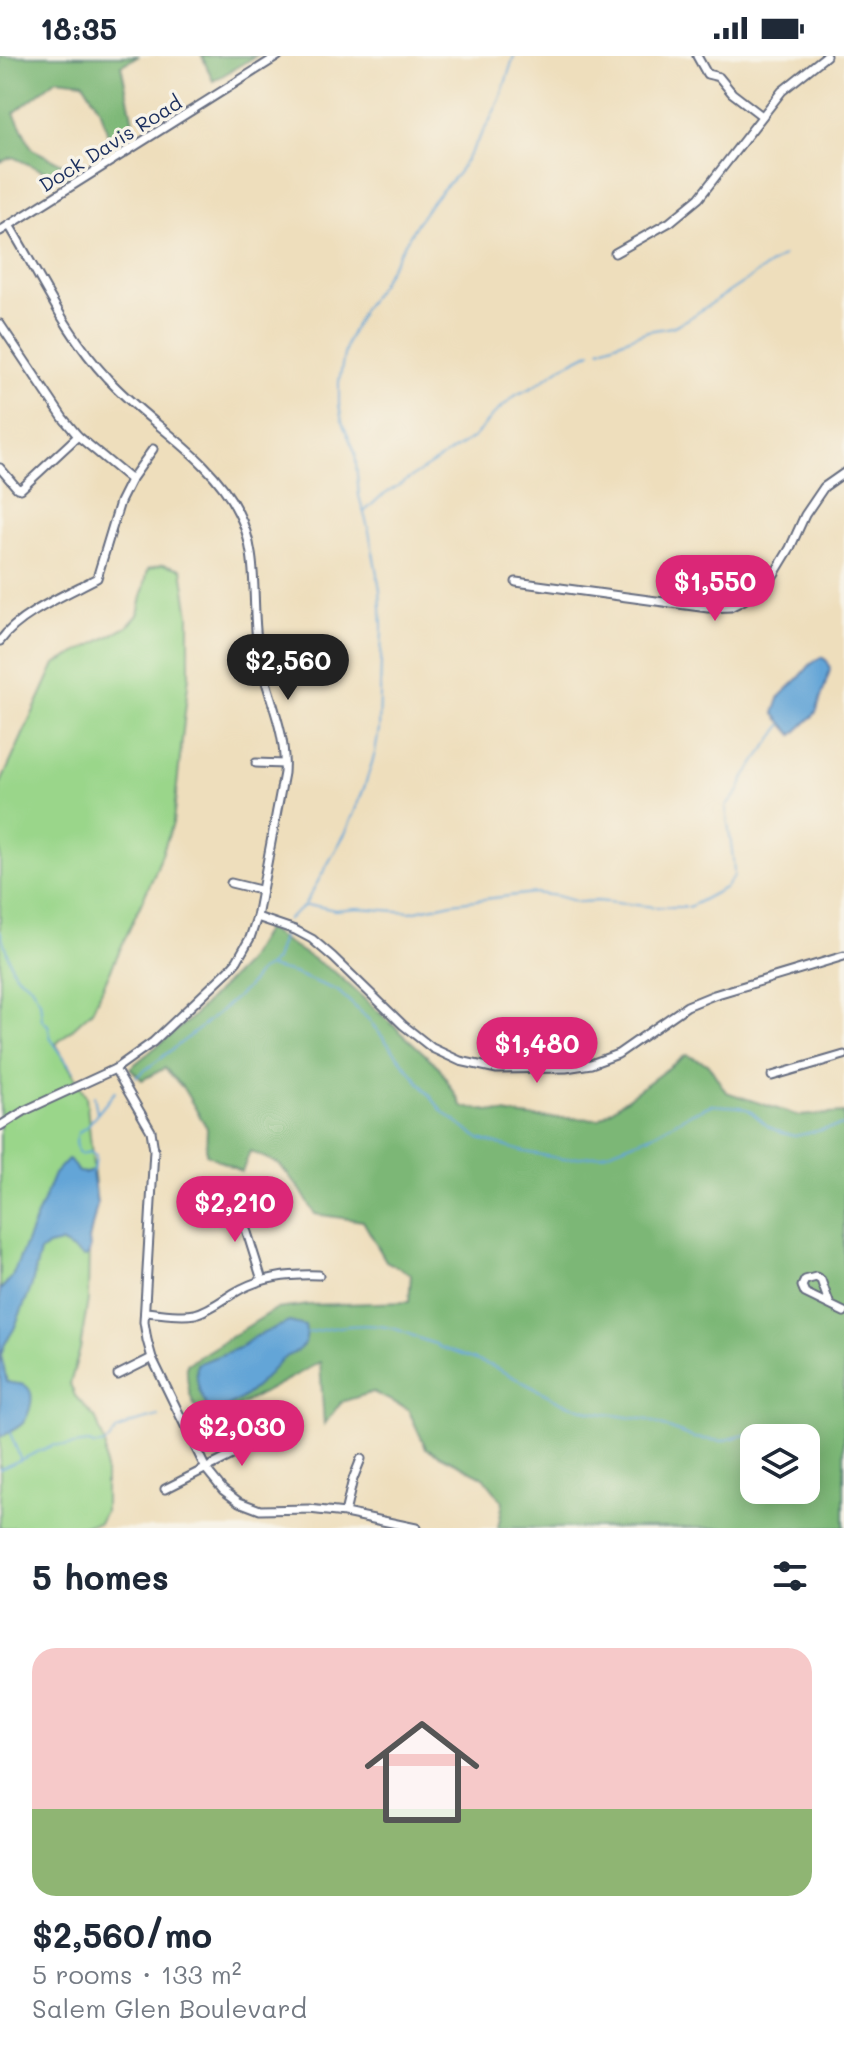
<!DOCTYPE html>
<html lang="en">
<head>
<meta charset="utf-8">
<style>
  :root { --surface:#fff; --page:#f2f2f3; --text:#1f2937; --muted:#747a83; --accent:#db2777 }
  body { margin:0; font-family:Mali,sans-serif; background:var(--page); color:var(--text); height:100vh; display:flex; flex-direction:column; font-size:30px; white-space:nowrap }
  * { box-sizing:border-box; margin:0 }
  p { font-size:26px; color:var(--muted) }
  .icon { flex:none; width:44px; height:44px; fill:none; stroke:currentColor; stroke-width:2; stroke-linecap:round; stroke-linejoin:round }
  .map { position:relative; height:1472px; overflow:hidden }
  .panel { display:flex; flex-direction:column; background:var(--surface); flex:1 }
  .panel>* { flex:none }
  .controls { position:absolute; left:740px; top:1368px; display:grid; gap:16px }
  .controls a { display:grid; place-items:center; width:80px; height:80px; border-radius:16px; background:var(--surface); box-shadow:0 4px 20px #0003; font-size:40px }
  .price { position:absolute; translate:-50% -68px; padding:0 18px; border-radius:28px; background:var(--accent); color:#fff; font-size:26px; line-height:52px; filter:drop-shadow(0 2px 4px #0008) }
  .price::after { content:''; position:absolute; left:50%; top:48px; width:24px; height:18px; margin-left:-12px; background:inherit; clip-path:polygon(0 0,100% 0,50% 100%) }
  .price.active { background:#222; color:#fff }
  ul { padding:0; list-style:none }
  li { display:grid; align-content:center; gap:16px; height:424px; padding:0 32px }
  li span { display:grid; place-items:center; height:248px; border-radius:24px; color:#555 }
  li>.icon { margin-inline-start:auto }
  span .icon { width:144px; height:144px; fill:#fffc; stroke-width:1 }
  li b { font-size:34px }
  h2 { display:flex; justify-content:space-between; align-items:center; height:96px; padding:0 32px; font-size:34px }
  .status { display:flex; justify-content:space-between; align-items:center; height:56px; padding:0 40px; background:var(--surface); direction:ltr }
  .status svg { height:22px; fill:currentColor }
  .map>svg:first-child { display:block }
</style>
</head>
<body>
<div class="status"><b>18:35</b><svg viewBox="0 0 49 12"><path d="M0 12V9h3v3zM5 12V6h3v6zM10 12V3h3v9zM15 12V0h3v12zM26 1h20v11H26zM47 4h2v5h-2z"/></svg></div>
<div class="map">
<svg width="844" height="1472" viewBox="0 0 844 1472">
  <rect width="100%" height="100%" fill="#f7f3e8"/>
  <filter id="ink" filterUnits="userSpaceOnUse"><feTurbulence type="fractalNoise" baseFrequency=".0125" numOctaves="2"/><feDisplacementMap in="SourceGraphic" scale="16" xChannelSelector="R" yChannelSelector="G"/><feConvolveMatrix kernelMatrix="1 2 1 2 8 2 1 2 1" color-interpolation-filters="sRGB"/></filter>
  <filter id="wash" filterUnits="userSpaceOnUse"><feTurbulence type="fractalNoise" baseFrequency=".006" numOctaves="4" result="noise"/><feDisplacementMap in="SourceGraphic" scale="32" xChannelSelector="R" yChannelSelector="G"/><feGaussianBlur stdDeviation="1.8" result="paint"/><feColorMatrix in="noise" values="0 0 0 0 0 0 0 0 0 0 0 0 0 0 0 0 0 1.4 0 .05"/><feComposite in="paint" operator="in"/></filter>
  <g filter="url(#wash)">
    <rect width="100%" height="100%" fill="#eedebc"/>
    <!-- green -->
    <path fill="#9ad68a" stroke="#5a8274" stroke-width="2" d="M 163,508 L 182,513 L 189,560 L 189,619 L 173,767 L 155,817 L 92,955 L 56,988 L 86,1040 L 97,1149 L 89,1184 L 88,1244 L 80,1293 L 70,1328 L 75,1340 L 96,1363 L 105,1389 L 105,1455 L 99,1467 L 70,1472 L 0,1472 L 0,729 L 55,608 L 127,571 L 138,559 L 148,513 Z"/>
    <!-- forest -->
    <g fill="#7bb776" stroke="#4b736a" stroke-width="2" fill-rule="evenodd">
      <path d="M 0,0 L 139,0 L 121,9 L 135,75 L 111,90 L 101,55 L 83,26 L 57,23 L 14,57 L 32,93 L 76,115 L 63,124 L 13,101 L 0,106 Z"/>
      <path d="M 202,0 L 256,0 L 213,25 Z"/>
      <path d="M 266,873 L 337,918 L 439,1011 L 463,1051 L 530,1061 L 599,1063 L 686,999 L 708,1008 L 726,1036 L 799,1060 L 844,1057 L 844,1472 L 498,1472 L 503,1446 L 483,1421 L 426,1392 L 408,1353 L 373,1336 L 341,1346 L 324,1369 L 320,1306 L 207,1367 C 191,1352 186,1329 187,1308 L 276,1253 L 309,1249 L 409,1246 L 411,1218 L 386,1205 L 363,1165 L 315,1158 L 300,1133 L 279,1108 L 250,1095 L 242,1116 L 206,1098 L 207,1072 L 183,1032 L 165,1012 L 142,1024 L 130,1012 L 188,965 L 244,909 ZM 754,1382 L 806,1382 L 806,1434 L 754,1434 Z"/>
    </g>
    <!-- water -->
    <g fill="#63a5d7" stroke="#3f6a9a" stroke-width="2">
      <path d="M 821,601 C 827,604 830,607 830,614 L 817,654 L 814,659 L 793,679 L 774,657 L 780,640 L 799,622 L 810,609 Z"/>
      <path d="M 68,1103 L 70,1104 L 78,1116 L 86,1117 L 92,1115 L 97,1149 L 89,1183 L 90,1193 L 88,1200 L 84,1201 L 61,1187 L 48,1190 L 40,1196 L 31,1232 L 14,1273 L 5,1288 L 1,1299 L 7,1326 C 13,1328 22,1327 26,1330 C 37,1337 29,1359 23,1367 C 17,1373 8,1377 0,1381 L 0,1234 L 12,1221 L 54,1118 Z"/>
      <path d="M 289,1266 L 305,1270 C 306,1276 308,1282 304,1288 C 297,1298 286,1299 278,1307 C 273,1311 270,1317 265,1322 C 252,1335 230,1354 211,1356 C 200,1341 195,1327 197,1308 L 239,1292 L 254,1281 Z"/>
    </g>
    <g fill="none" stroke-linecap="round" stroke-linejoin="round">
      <!-- stream -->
      <g stroke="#63a5d7" stroke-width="2">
        <path d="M 600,293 L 648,275 L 672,271 L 688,263 L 783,200"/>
        <path d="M 364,456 L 379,442 L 474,381 L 493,359 L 516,339 L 533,331 L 563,310 L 591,296"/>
        <path d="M 305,850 L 317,850 L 335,854 L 357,852 L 411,856 L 452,847 L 534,837 L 557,840 L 578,846 L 597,845 L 656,851 L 689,851 L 726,831 L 734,820 C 734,797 728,774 726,751 L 739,735 L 746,719 L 782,669"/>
        <path d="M 287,864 L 304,850 L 347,774 L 364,732 L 375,697 L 379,673 L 382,570 L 380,534 L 369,475 L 359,440 L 355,396 L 342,366 L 339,348 L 339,326 L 344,299 L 348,284 L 364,251 L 375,237 L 417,167 L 432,145 L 458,117 L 489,66 L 500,43 L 514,0"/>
        <path d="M 0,875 L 12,912 L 16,919 L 31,930 L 40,945 L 42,964 L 48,969 L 51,983 L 74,1016"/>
        <path d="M 268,911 L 293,917 L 338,935 L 368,963 L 443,1056 L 479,1083 L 525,1096 L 563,1103 L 601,1099 L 652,1079 L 688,1059 L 711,1049 L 740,1051 L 749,1054 L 769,1071 L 782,1077 L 795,1080 L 844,1069"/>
        <path d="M 136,1021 L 199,973 L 246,933 L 260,915 L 268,911 L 275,904 L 283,878"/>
        <path d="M 94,1040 L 97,1056"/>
        <path d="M 92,1116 L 95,1109 L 96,1100 L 90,1096 L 81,1098 L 78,1096 L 76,1085 L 78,1077 L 88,1069 L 115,1036"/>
        <path d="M 307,1277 C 334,1271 368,1265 395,1273 C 409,1277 422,1285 436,1288 L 439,1291 L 492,1310 L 561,1346 L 592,1356 L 648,1364 L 694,1382 L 722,1385 L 775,1371 L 791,1372"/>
        <path d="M 10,1377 L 21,1404"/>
        <path d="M 0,1413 L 53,1389 L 66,1390 L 89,1387 L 94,1389 L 102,1389 L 109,1385 L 116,1375 L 132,1367 L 159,1360"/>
      </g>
    </g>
  </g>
  <g filter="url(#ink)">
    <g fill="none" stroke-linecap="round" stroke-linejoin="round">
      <!-- minor casing -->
      <g stroke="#656c7f" stroke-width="11">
        <g id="minor">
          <path d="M 697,0 L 707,18 L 719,21 L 732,37 L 762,60"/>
          <path d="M 0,175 L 278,0"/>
          <path d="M 615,197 L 670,166 L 699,142 L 782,35 L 826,0"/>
          <path d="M 0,268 L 63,362 L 78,380 L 131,424"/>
          <path d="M 0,412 L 17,432 L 21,433 L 78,380"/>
          <path d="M 516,526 L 708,552 L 730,551 L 744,544 L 770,525 L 790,492 L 805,459 L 824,431 L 844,417"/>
          <path d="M 0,585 C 19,558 67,538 97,522 L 120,446 L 131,424 L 153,393"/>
          <path d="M 256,707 L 284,708"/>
          <path d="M 231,827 L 260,834"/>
          <path d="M 257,861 L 295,874 L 312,883 L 333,901 L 403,969 L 432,992 L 460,1005 L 497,1013 L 566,1012 L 591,1008 L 618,998 L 687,950 L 714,939 L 844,900"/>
          <path d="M 115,1013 L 151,1075 L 154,1094 L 144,1266 L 147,1284 L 152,1302 L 206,1413 L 223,1434 L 239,1446 L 260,1454 L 309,1453 L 345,1457 L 416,1472"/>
          <path d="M 772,1020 L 844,999"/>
          <path d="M 0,1070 L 26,1054 L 115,1013 L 153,986 L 229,914 L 237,905 L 250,882 L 257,861 L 284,717 C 287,675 267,639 259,599 C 250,551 261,500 238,456 C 210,399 148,368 107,322 C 65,277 41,221 9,169"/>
          <path d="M 246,1150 L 244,1161 L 245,1170 L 262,1224"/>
          <path d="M 830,1249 L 821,1224 L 816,1221 L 805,1224 L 802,1230 L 805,1237 L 844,1256"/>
          <path d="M 145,1256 C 161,1257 179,1261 195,1258 C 210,1254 221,1245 234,1237 C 260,1221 289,1218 319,1219"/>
          <path d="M 118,1319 L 152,1302"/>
          <path d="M 165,1433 L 264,1383"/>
          <path d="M 345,1457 L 353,1423 L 361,1403"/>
        </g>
      </g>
      <!-- minor -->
      <use href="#minor" stroke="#fff" stroke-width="7"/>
    </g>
  </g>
  <g text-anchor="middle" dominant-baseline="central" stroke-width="7" stroke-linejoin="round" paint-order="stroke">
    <!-- street labels -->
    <g font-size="20" fill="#1b2f5e" stroke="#f7f3e8">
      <text transform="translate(110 87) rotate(-32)">Dock Davis Road</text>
    </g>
  </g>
</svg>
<div class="controls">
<a><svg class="icon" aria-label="layers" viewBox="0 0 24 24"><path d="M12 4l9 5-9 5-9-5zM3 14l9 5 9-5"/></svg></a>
</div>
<b class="price" style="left:715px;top:567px">$1,550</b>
<b class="price active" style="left:288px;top:646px">$2,560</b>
<b class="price" style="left:537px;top:1029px">$1,480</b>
<b class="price" style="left:235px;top:1188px">$2,210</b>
<b class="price" style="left:242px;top:1412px">$2,030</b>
</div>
<section class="panel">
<h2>5 homes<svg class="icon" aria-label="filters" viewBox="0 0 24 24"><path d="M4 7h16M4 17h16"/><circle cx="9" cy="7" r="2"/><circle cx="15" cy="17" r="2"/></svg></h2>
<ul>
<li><span style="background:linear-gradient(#f6c9c9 65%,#8fb573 0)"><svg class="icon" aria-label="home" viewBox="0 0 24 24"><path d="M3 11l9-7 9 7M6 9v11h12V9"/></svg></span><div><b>$2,560/mo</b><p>5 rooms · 133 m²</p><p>Salem Glen Boulevard</p></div></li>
</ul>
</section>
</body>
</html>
